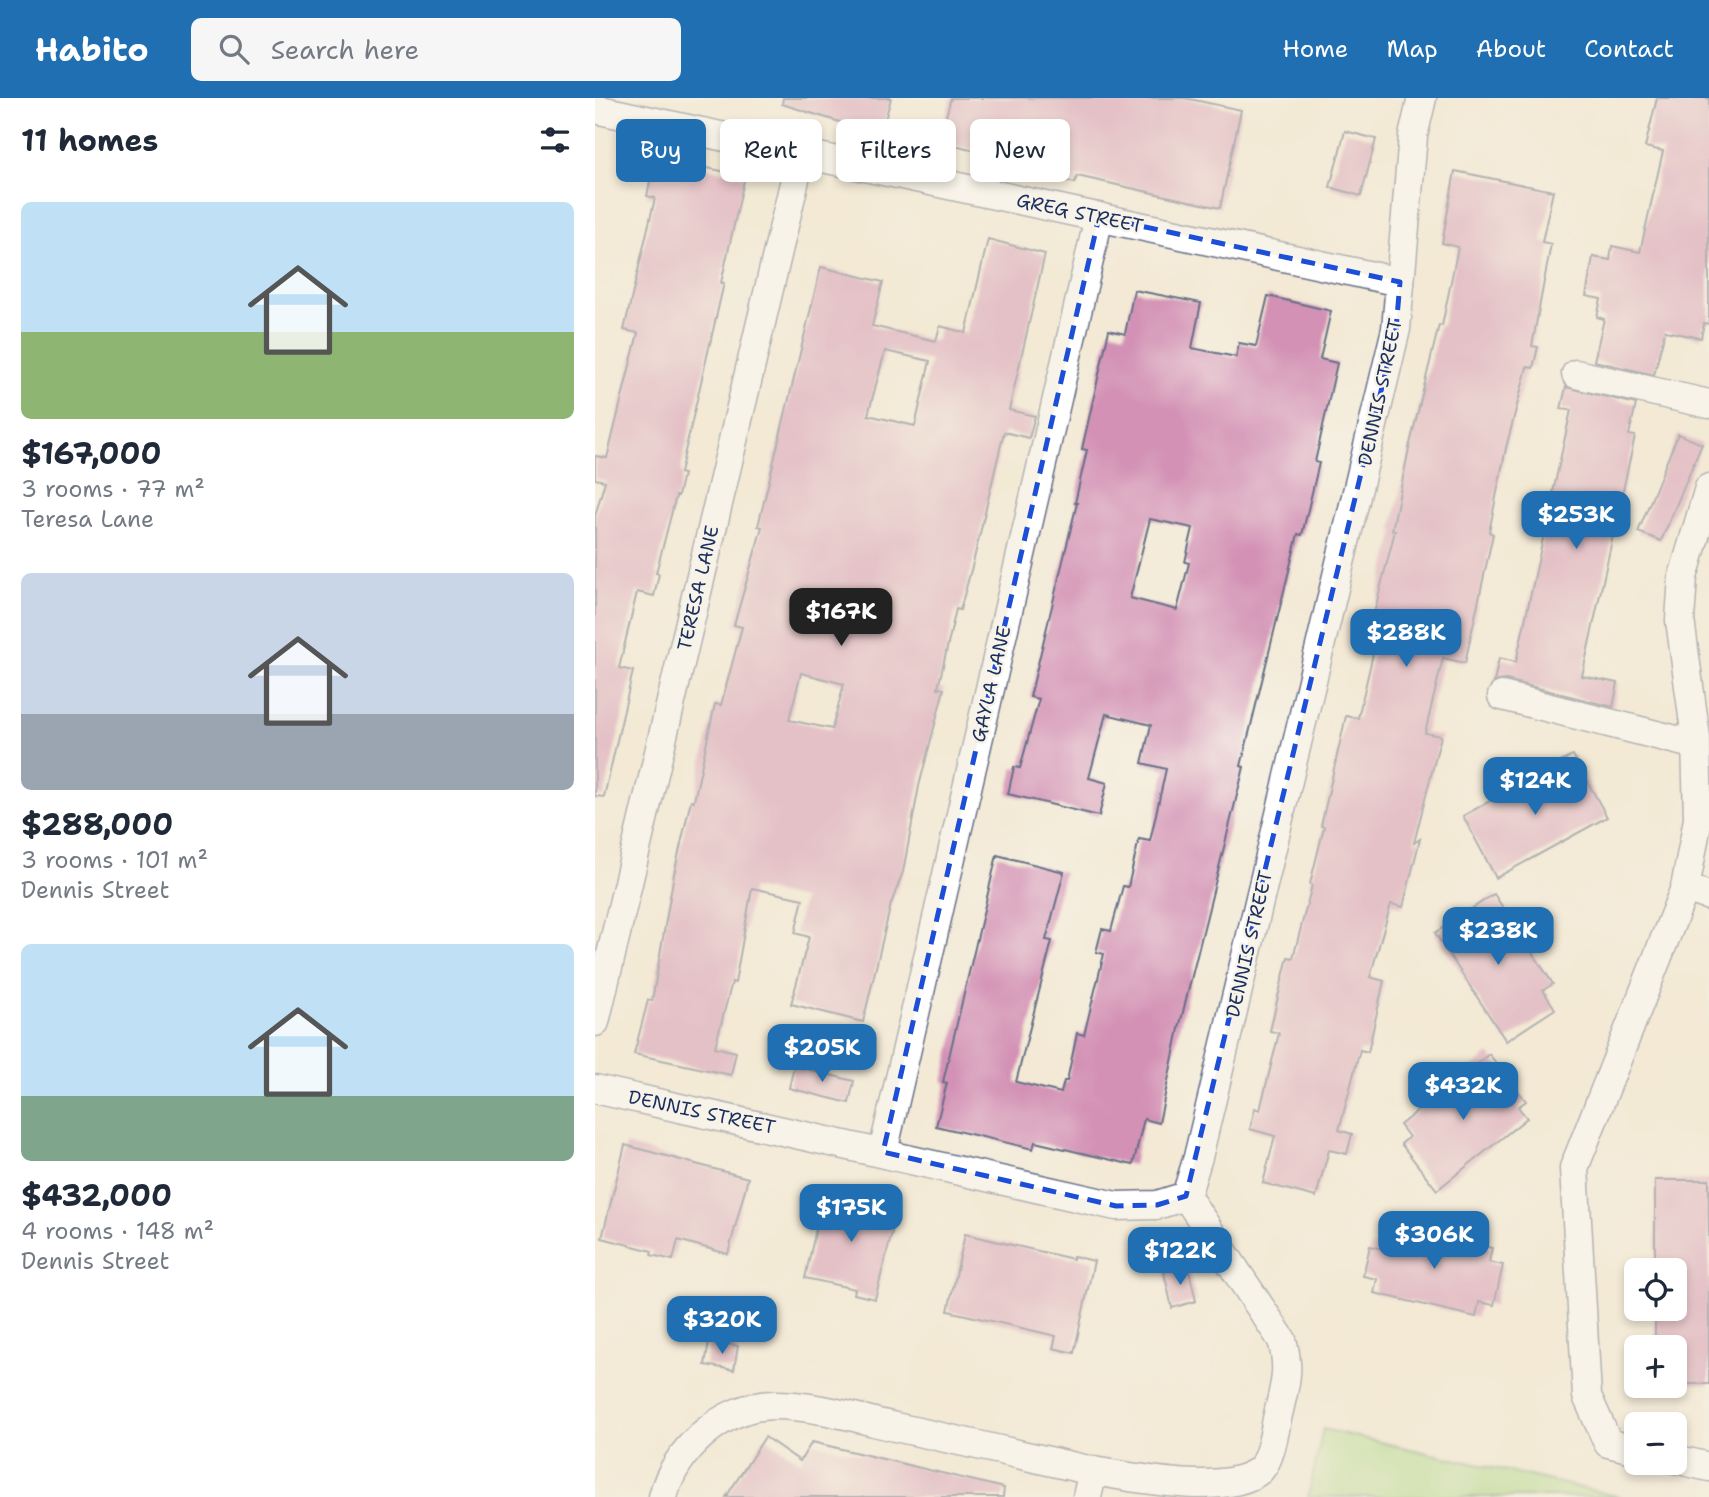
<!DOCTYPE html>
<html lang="en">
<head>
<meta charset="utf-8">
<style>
  :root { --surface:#fff; --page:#f6f6f7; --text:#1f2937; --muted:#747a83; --accent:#1f6fb2 }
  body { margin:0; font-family:"Shantell Sans",sans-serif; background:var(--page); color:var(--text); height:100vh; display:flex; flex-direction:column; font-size:26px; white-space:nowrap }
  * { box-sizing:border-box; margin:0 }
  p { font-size:23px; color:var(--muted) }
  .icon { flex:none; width:38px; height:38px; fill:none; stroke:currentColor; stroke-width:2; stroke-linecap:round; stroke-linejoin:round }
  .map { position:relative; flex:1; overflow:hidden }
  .drawer { display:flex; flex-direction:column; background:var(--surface); width:595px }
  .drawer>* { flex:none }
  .guide { position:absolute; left:21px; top:21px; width:665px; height:63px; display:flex; gap:14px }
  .tools { position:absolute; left:1029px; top:1160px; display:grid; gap:14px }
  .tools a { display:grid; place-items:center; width:63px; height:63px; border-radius:10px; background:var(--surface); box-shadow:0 4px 10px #0003; font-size:35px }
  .price { position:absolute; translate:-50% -60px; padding:0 16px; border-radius:14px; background:var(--accent); color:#fff; font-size:23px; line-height:46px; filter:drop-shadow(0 2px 4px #0008) }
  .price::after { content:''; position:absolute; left:50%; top:42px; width:21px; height:16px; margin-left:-10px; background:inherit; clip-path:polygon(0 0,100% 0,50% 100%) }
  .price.selected { background:#222; color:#fff }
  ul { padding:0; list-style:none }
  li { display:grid; align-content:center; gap:14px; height:371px; padding:0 21px }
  li span { display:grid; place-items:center; height:217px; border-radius:10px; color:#555 }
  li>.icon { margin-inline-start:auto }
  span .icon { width:126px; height:126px; fill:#fffc; stroke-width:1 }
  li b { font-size:30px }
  h2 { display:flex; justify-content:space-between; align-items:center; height:84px; padding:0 21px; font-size:30px }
  .pill { padding:0 24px; border-radius:10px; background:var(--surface); box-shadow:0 4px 10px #0003; font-size:24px; line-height:63px }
  .pill.selected { background:var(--accent); color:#fff }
  header { display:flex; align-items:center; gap:42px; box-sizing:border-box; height:98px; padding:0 35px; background:var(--accent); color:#fff }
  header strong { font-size:33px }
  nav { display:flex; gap:38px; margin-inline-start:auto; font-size:24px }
  .search { width:490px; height:63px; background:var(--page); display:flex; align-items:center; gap:18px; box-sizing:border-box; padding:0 24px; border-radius:10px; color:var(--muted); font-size:26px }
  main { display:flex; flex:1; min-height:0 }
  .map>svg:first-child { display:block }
</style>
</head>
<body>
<header>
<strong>Habito</strong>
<div class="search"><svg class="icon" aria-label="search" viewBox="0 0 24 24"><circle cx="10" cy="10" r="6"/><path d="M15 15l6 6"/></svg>Search here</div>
<nav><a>Home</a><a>Map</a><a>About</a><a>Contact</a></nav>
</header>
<main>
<section class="drawer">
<h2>11 homes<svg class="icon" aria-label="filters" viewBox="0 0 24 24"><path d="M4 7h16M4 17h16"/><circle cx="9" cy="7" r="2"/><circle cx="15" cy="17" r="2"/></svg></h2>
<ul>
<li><span style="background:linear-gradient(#bfe0f5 60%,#8fb573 0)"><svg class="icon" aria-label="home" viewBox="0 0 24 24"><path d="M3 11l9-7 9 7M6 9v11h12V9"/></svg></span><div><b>$167,000</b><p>3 rooms · 77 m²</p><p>Teresa Lane</p></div></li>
<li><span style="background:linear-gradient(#c9d6e8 65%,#9aa5b1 0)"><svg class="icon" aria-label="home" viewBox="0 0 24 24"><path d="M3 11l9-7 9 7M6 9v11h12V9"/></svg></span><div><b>$288,000</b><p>3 rooms · 101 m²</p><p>Dennis Street</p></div></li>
<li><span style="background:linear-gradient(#bfe0f5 70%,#7fa58c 0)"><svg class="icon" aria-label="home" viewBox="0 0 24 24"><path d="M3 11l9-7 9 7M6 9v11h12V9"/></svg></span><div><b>$432,000</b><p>4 rooms · 148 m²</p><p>Dennis Street</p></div></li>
</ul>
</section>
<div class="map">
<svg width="1114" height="1399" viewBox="0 0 1114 1399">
  <rect width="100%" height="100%" fill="#f7f3e8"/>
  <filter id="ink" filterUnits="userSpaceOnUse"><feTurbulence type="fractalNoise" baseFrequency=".0143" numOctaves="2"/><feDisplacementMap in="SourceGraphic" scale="14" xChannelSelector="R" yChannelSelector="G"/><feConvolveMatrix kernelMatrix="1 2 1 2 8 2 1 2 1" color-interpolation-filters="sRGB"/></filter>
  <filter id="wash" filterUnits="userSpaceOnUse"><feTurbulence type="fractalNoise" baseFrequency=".00686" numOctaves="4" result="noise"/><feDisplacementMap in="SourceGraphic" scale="28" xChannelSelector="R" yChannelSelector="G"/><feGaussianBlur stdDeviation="1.57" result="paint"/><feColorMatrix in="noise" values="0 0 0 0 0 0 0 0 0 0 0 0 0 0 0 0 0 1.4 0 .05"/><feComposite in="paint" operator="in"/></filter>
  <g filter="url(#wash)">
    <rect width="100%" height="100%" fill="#f3e9d5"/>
    <!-- green -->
    <path fill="#acda87" stroke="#648472" stroke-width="2" d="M 728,1331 L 1026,1399 L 713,1399 Z"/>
    <g id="blocks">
      <!-- building -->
      <g fill="#d391b5" fill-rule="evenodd">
        <path d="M 188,0 L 296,0 L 286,37 L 187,6 Z"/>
        <path d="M 356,0 L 590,0 L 646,12 L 625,110 L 482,78 L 480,85 L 459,80 L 461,73 L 344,43 Z"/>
        <path d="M 1062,0 L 1114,0 L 1114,226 L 1109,225 L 1106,240 L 1070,233 L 1059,277 L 999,263 L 1009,221 L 1002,219 L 1006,201 L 991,198 L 998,159 L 1015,162 L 1017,148 L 1045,154 L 1068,53 L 1050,49 Z"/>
        <path d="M 750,33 L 781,41 L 766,98 L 735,89 Z"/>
        <path d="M 60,59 L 150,78 L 126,185 L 129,185 L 85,375 L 88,376 L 83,398 L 81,398 L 61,475 L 64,476 L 59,498 L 42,494 L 24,570 L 38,573 L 9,699 L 0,698 L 0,418 L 10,383 L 0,381 L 0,358 L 12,360 L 43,235 L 29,232 L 60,100 L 52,98 Z"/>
        <path d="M 860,73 L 958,93 L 947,144 L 956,146 L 937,248 L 943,249 L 938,270 L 932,269 L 911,350 L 894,434 L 898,436 L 870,565 L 848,560 L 830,635 L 846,638 L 819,745 L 825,741 L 808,809 L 796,806 L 775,879 L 789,883 L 773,954 L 765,952 L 744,1032 L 757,1036 L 752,1056 L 734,1052 L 721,1099 L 668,1085 L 680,1038 L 655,1031 L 660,1010 L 665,1012 L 684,935 L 675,933 L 681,907 L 693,859 L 698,860 L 717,787 L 715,786 L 729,729 L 726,728 L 751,618 L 763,620 L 781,543 L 769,540 L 774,518 L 778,519 L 800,433 L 797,432 L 815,346 L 844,227 L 847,228 L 863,149 L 847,145 Z"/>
        <path d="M 393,141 L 450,156 L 414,312 L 440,318 L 434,340 L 409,334 L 378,465 L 365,512 L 361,511 L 343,590 L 349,591 L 324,688 L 308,774 L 296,806 L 268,924 L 196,906 L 214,839 L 200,835 L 208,801 L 157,790 L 140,885 L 137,884 L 120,949 L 141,954 L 136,977 L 39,956 L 53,902 L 57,903 L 79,776 L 96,702 L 99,703 L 120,606 L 126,607 L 147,529 L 139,527 L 167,429 L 163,428 L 226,169 L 288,184 L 277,228 L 341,243 L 345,228 L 371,235 ZM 290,253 L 335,263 L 320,328 L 273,317 ZM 206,575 L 249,586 L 237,631 L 194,622 Z"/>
        <path d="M 539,192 L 606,205 L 597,250 L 641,259 L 644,245 L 661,248 L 673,198 L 736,213 L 725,261 L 742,265 L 720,364 L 724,365 L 707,437 L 703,436 L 646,668 L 649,669 L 585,926 L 564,1025 L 549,1021 L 538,1067 L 440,1044 L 438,1051 L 341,1028 L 352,985 L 348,984 L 402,757 L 469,774 L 451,842 L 457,843 L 421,984 L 466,995 L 469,983 L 472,983 L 482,935 L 489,937 L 509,856 L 501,854 L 507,831 L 516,833 L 528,788 L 533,789 L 544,741 L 555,743 L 571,671 L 547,665 L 556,627 L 511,616 L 494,680 L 512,685 L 504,718 L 413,696 L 419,669 L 425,670 L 444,601 L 435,599 L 482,405 L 480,405 L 492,352 L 487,351 L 514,232 L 530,236 ZM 555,421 L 598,430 L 590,464 L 594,465 L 582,512 L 535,500 Z"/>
        <path d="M 971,289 L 1041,306 L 1034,337 L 1040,338 L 987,578 L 1023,585 L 1018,609 L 911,582 L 899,584 L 904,560 L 921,564 L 976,312 L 966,311 Z"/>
        <path d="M 1083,336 L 1107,346 L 1066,443 L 1043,434 Z"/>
        <path d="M 978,657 L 1012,719 L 901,780 L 868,718 Z"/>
        <path d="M 899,796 L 958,886 L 948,892 L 960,911 L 911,943 L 840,835 Z"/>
        <path d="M 894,956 L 931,1003 L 923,1009 L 932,1020 L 842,1092 L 806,1046 L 814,1039 L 805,1027 Z"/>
        <path d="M 199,968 L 259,983 L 254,1005 L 194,990 Z"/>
        <path d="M 30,1047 L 153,1080 L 133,1156 L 83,1142 L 78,1162 L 56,1157 L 57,1153 L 7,1140 Z"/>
        <path d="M 1060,1082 L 1114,1082 L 1114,1286 L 1080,1286 L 1080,1250 L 1060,1250 L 1060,1211 L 1080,1211 L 1080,1172 L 1060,1172 Z"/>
        <path d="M 229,1095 L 303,1111 L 280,1201 L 259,1196 L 260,1191 L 210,1180 Z"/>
        <path d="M 794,1126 L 897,1150 L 894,1164 L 908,1167 L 899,1207 L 884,1204 L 881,1219 L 779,1195 L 782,1181 L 768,1178 L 775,1148 L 789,1151 Z"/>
        <path d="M 370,1136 L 478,1161 L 478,1158 L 499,1163 L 479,1255 L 458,1250 L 461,1238 L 353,1213 Z"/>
        <path d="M 593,1168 L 601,1203 L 577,1210 L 569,1174 Z"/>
        <path d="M 114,1243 L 143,1248 L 139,1272 L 110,1267 Z"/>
        <path d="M 170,1339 L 205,1363 L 217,1344 L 409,1390 L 408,1399 L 131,1399 Z"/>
      </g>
    </g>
  </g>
  <g filter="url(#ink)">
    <use href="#blocks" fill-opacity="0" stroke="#677088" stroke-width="2"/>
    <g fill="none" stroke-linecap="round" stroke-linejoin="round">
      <!-- minor casing -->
      <g stroke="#677088" stroke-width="31">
        <g id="minor">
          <path d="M 0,11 L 805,184"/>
          <path d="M 981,276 L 1114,306"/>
          <path d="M 1114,390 L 1088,479 L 1085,522 L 1101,640 L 1103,721 L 1090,790 L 1114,798"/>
          <path d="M 907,598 L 1101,647"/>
          <path d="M 0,924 L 206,56"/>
          <path d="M 0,991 L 521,1108 L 562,1107 L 591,1098 L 603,1059 L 801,231 L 818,38 L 827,0"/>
          <path d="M 288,1054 L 504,119"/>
          <path d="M 1041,1352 L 1013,1345 L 992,1298 L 979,1070 L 1090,790"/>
          <path d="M 1080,1361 L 1114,1369"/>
          <path d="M 68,1399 C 79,1352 129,1307 179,1307 C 219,1307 261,1320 300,1329 C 366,1343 432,1358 498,1373"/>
          <path d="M 492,1399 L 498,1373 C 542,1380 631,1399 665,1372 C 676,1360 679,1336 682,1321 C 689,1289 696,1274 687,1242 L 591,1098"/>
        </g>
      </g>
      <!-- minor -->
      <use href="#minor" stroke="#fff" stroke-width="28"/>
    </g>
  </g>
  <!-- marked area -->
  <path d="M0 0H1114V1399H0ZM 504,119 L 805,184 L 801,231 L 591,1098 L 562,1107 L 521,1108 L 288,1054 Z" fill="#f3e9d5" fill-opacity=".55" fill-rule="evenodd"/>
  <path fill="none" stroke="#1d4ed8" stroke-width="5" stroke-dasharray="14 9" stroke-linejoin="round" d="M 504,119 L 805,184 L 801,231 L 591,1098 L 562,1107 L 521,1108 L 288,1054 Z"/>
  <g text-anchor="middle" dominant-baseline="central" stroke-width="5" stroke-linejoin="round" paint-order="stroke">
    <!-- street labels -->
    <g font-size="19" fill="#1b2f5e" stroke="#f7f3e8">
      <text transform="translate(485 115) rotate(12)">GREG STREET</text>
      <text transform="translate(785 294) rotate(-78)">DENNIS STREET</text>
      <text transform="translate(103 490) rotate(-77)">TERESA LANE</text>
      <text transform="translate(396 586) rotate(-77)">GAYLA LANE</text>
      <text transform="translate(654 846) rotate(-77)">DENNIS STREET</text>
      <text transform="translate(107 1014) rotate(12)">DENNIS STREET</text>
    </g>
  </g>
</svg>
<div class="tools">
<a><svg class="icon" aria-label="locate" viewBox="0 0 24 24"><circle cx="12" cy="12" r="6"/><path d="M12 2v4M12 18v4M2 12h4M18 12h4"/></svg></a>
<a>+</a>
<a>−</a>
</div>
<b class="price" style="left:981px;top:453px">$253K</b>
<b class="price selected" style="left:246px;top:550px">$167K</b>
<b class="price" style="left:811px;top:571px">$288K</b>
<b class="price" style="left:940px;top:719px">$124K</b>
<b class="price" style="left:903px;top:869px">$238K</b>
<b class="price" style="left:227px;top:986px">$205K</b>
<b class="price" style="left:868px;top:1024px">$432K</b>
<b class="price" style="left:256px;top:1146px">$175K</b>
<b class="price" style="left:839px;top:1173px">$306K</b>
<b class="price" style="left:585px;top:1189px">$122K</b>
<b class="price" style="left:127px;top:1258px">$320K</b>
<div class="guide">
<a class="pill selected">Buy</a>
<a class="pill">Rent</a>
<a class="pill">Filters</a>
<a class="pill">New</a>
</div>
</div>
</main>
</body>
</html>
